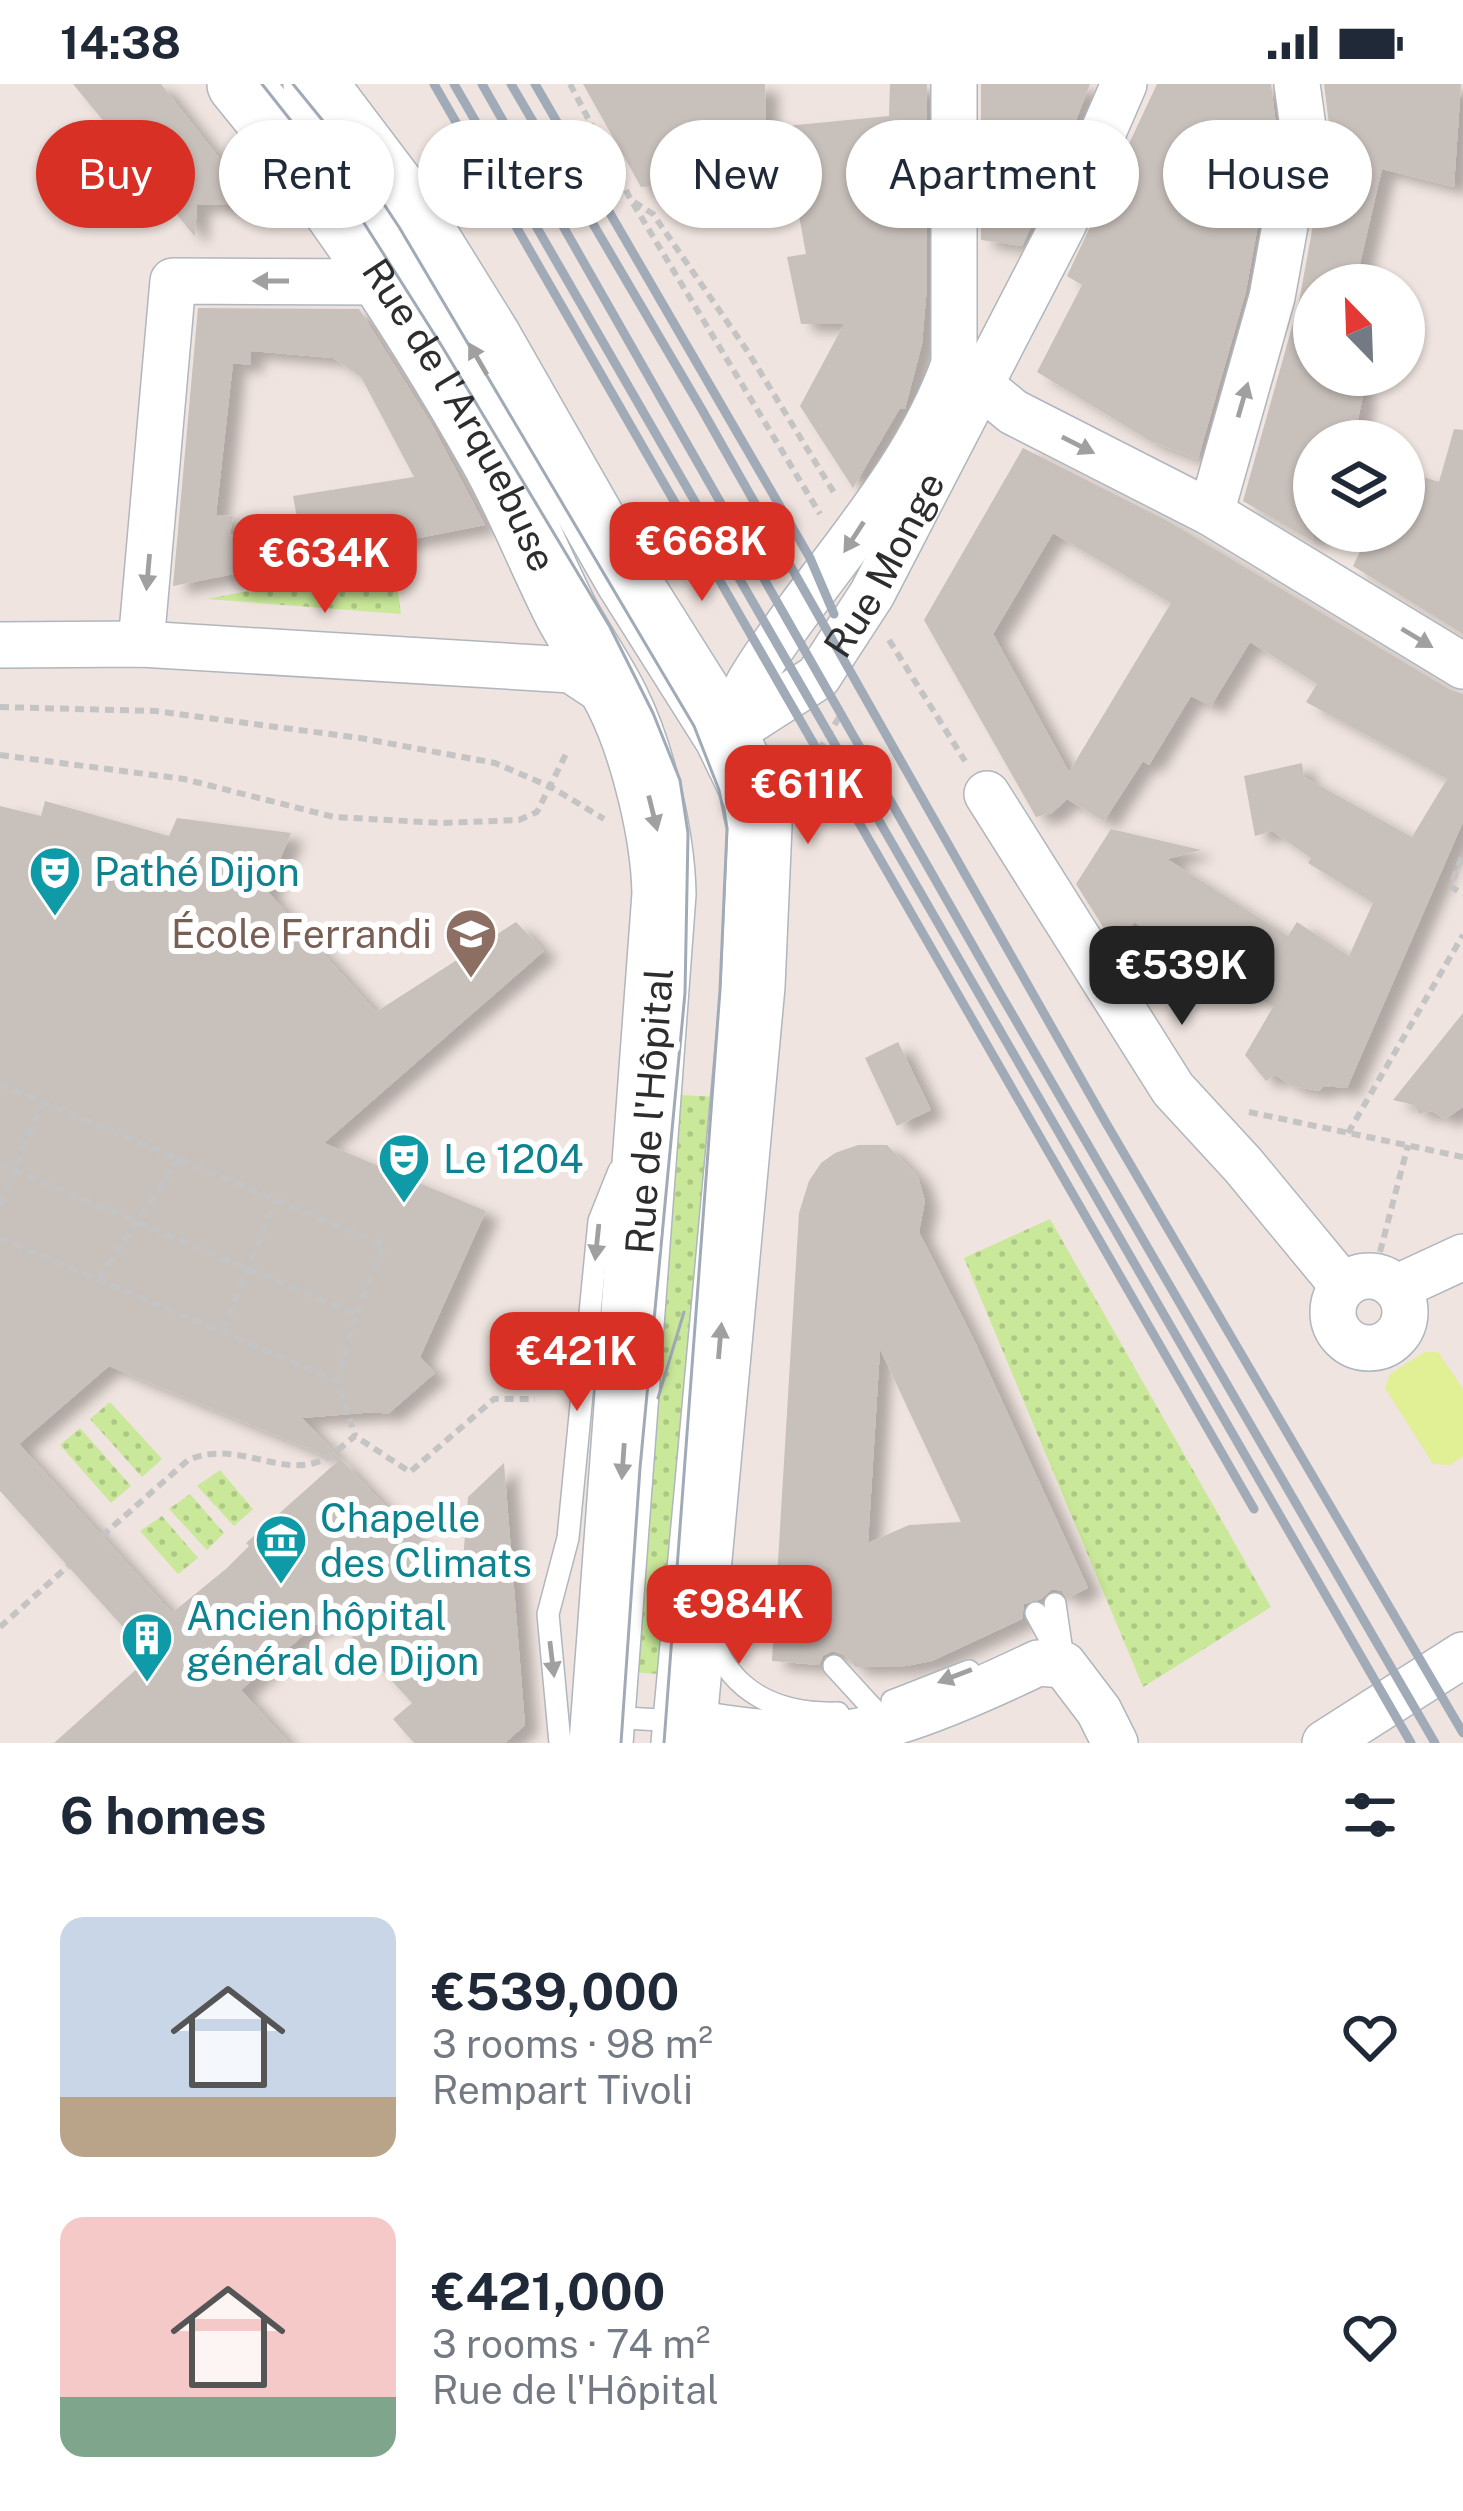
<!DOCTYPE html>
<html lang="en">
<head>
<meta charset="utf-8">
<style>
  :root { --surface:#fff; --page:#f2f2f3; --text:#1f2937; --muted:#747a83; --accent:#d93025 }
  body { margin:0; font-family:"Public Sans",sans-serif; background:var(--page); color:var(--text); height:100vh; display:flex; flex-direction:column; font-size:45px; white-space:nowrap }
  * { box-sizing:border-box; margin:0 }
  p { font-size:39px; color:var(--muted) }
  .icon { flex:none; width:66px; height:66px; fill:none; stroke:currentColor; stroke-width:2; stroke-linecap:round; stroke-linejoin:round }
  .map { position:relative; height:1659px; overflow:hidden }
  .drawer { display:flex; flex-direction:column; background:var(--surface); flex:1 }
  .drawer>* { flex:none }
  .guide { position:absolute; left:36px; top:36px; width:1392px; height:108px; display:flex; gap:24px }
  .needle { width:78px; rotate:337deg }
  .controls { position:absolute; left:1293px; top:180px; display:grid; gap:24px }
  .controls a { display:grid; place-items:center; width:132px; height:132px; border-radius:50%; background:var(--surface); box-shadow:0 3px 9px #0004; font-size:60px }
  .price { position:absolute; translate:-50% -102px; padding:0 27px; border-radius:24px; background:var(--accent); color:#fff; font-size:39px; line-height:78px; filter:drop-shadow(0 3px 6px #0008) }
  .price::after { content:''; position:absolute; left:50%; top:72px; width:36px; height:27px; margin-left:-18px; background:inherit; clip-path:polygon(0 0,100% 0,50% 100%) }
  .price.on { background:#222; color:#fff }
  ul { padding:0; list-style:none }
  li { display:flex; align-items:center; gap:36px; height:300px; padding:0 60px }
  li span { display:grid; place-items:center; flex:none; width:336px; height:240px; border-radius:24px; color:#555 }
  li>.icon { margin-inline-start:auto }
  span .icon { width:144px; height:144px; fill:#fffc; stroke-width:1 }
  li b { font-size:51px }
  h2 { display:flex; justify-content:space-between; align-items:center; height:144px; padding:0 60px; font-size:51px }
  .pill { padding:0 42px; border-radius:54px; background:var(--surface); box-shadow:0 3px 9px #0004; font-size:42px; line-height:108px }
  .pill.on { background:var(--accent); color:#fff }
  .status { display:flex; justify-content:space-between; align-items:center; height:84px; padding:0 60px; background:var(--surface); direction:ltr }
  .status svg { height:33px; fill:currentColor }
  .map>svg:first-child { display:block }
</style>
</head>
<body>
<div class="status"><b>14:38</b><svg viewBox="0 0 49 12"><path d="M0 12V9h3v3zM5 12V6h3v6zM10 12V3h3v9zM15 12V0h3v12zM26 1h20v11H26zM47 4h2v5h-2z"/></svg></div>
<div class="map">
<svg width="1463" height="1659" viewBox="0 0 1463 1659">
  <defs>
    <pattern id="grass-dots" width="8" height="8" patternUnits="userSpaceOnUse" patternTransform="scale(3)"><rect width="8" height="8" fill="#c9e899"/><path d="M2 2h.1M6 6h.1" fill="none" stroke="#adc784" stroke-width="1.8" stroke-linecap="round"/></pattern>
    <filter id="shadow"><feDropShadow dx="13" dy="8" stdDeviation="6" flood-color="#0004"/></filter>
  </defs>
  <rect width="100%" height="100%" fill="#efe4df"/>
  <!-- grass -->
  <g fill="url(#grass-dots)">
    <path d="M 394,479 L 401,530 L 207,515 Z"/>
    <path d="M 663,1010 L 718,1013 L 673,1591 L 618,1587 Z"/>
    <path d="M 1050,1135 L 1271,1523 L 1143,1603 L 964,1174 Z"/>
    <path d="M 110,1318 L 162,1375 L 142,1393 L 90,1335 Z"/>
    <path d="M 80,1344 L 131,1402 L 111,1419 L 60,1361 Z"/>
    <path d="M 220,1386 L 253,1425 L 234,1442 L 197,1402 Z"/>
    <path d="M 190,1410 L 224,1449 L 207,1466 L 169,1425 Z"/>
    <path d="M 162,1432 L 198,1474 L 178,1490 L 140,1447 Z"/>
  </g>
  <!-- pitch -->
  <path fill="#e1f095" d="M 1425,1268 L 1438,1268 L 1463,1305 L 1463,1372 L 1450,1381 L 1433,1380 L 1385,1304 L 1390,1290 Z"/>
  <!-- building -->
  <g fill="#c8c0bb" fill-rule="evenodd" filter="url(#shadow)">
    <path d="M 73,0 L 161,0 L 257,122 L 197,120 L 195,153 L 130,72 L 90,73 L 110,45 Z"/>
    <path d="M 583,0 L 765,0 L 766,44 L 889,32 L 890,0 L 927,0 L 927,202 L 922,260 L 905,325 L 900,324 L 853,404 L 800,322 L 844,240 L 801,240 L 787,173 L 806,170 L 792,93 L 641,103 Z"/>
    <path d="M 981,0 L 1090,0 L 1054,93 L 1022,162 L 981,156 Z"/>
    <path d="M 1157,0 L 1271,0 L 1276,42 L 1246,207 L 1198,375 L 1152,358 L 1037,288 L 1082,201 L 1067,192 Z"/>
    <path d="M 1324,0 L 1461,0 L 1454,103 L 1382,85 L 1355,201 L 1314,201 L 1314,291 L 1359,291 L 1356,307 L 1364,308 L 1356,344 L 1348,344 L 1345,357 L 1314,357 L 1314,458 L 1243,417 L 1299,218 L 1330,48 Z"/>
    <path d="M 198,224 L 359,225 L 432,341 L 485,441 L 173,502 ZM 251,267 L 333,274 L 361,293 L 414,393 L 293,412 L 298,439 L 230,451 L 233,432 L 216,431 L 233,279 L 250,281 Z"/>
    <path d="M 1454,345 L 1463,346 L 1463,550 L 1353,482 L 1370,447 L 1404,447 L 1404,387 L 1439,398 Z"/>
    <path d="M 1023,364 L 1166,436 L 1449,605 L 1463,610 L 1463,738 L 1347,1004 L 1324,1002 L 1319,1007 L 1293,1002 L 1275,991 L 1266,997 L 1245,971 L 1273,923 L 1134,838 L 1117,865 L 1076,800 L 1111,745 L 1201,766 L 1167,775 L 1288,852 L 1297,838 L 1349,872 L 1373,819 L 1308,779 L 1311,774 L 1272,747 L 1255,752 L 1244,692 L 1302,679 L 1304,693 L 1412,753 L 1447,695 L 1306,618 L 1317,600 L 1250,558 L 1211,622 L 1191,612 L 1149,681 L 1143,677 L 1104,737 L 1067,715 L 1052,729 L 1036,733 L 924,536 ZM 1053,449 L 1171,519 L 1069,688 L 993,550 Z"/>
    <path d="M 45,717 L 169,752 L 177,734 L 291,749 L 267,807 L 376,928 L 516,838 L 544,867 L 324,1059 L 486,1127 L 420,1273 L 435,1289 L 388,1330 L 375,1328 L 302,1334 L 461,1502 L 468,1413 L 504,1379 L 525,1641 L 505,1659 L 414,1659 L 393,1635 L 412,1619 L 334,1533 L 320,1544 L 316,1540 L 241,1606 L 289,1659 L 54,1659 L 150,1573 L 0,1407 L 0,722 L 41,732 ZM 109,1282 L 338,1377 L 246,1459 L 249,1462 L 227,1484 L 172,1529 L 19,1360 Z"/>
    <path d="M 1463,929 L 1463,1023 L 1445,1035 L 1432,1027 L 1419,1030 L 1414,1021 L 1393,1016 Z"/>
    <path d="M 898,958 L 931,1026 L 897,1042 L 865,974 Z"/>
    <path d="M 858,1061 L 887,1061 L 918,1093 L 925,1117 L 919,1148 L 974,1256 L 1088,1504 L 1068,1514 L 1062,1507 L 1052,1505 L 1041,1515 L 1024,1520 L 1022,1535 L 932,1577 L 906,1582 L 856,1583 L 844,1571 L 832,1567 L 823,1572 L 819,1581 L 772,1577 L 799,1129 L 809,1097 L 821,1079 L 835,1069 ZM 880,1265 L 961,1438 L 909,1441 L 868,1459 Z"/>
  </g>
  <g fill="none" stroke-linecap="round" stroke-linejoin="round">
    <!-- lane casing -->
    <g stroke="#afb6bd" stroke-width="24">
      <g id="lane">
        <path d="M 1055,1520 L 1064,1581"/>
        <path d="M 1036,1529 L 1055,1564"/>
        <path d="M 712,1554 C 732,1610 780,1631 838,1629"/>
        <path d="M 834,1582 L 887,1640"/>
        <path d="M 892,1617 L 969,1587"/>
        <path d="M 607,1633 L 678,1637"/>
        <path d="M 560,1659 L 548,1530 L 568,1454 L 599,1137 L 619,1087"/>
      </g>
    </g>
    <!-- street casing -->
    <g stroke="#afb6bd" stroke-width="48">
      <g id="street">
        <path d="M 956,281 L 1013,328 L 1211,429 L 1463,582"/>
        <path d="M 1211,429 L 1272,213 L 1303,43 L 1297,0"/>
        <path d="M 141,560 L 173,197 L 388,198"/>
        <path d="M 0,561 L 141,560 L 571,586 L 615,615"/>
        <path id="s1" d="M 726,652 L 818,593 L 872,510 L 1063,141 L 1124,0"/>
        <path d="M 726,652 C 734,632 741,611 753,592 C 818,488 912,398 954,280 L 954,0"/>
        <path d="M 987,710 L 1173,1005 L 1243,1081 L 1343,1202"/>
        <circle cx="1369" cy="1228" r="36"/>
        <path d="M 1396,1204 L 1463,1173"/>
        <path d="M 685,1637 C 733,1647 804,1655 853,1648 C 904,1641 990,1602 1038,1579 L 1064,1581 L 1099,1627 L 1115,1659"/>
        <path d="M 1325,1659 L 1463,1571"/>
      </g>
    </g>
    <!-- secondary casing -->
    <g stroke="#afb6bd" stroke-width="66">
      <g id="secondary">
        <path id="s2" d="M 239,0 C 335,116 417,241 491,372 C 519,422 540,477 566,528 C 582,558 602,586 617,616 C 643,668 663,752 664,810 L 601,1659"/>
        <path d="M 315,0 L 408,123 L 490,255 L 627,495 L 726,652 L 756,714 L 760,742 L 753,902 L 683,1659"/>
      </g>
    </g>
    <!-- path -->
    <g stroke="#c4c4c4" stroke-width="6" stroke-dasharray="9 6" stroke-linecap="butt">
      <path d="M 570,0 L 631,116 L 820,430"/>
      <path d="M 634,118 L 653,130 L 748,268 L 836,412"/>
      <path d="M 889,556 L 965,677"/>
      <path d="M 0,623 L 155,627 L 360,654 L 495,679 L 551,703 L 604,735"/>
      <path d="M 0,671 L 184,695 L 334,733 L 441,739 L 519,736 L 537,728 L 567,668"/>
      <path d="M 803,692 L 843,627"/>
      <path d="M 1453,796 L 1463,770"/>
      <path d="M 1450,802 L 1463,810"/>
      <path d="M 0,1000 L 384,1161 L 356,1230"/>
      <path d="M 1249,1028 L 1463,1073"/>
      <path d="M 1348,1049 L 1463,851"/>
      <path d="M 0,1080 L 356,1230 L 338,1297 L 355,1352"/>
      <path d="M 0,1121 L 43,1017"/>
      <path d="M 0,1154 L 338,1297"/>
      <path d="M 1380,1168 L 1408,1061"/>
      <path d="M 99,1194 L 179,1075"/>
      <path d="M 223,1246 L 276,1116"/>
      <path d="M 102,1452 L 188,1376 C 234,1356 276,1390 314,1379 C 330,1375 343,1361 355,1352 L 410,1388 L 494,1315 L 535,1315"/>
      <path d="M 0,1543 L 68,1482"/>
    </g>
    <!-- lane -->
    <use href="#lane" stroke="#fff" stroke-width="21"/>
    <!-- street -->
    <use href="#street" stroke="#fff" stroke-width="45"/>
    <!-- secondary -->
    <use href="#secondary" stroke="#fff" stroke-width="63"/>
    <!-- tram -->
    <g stroke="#a1abb8" stroke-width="3">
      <path d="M 262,0 L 333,90 L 443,264 L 610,543 L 653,629 L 680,696 L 688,749 L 685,909 L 640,1384 L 621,1659"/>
      <path d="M 293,0 L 354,75 L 399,143 L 694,642 L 719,706 L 727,745 L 720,906 L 664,1659"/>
      <path d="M 658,1314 L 684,1228"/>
    </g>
    <!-- rail -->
    <g stroke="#a1abb8" stroke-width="9">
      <path d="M 434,0 L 1254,1425"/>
      <path d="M 454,0 L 1411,1659"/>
      <path d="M 482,0 L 997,904 L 1435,1659"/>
      <path d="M 511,0 L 701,324 L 1106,1039 L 1463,1649"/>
      <path d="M 535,0 L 810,474 L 834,530"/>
    </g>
  </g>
  <!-- one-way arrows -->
  <defs><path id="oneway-solid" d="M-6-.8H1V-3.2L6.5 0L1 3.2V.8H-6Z" transform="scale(3)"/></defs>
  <g fill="#a0a0a0">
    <use href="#oneway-solid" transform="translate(271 197) rotate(-180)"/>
    <use href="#oneway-solid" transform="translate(478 275) rotate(-120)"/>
    <use href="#oneway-solid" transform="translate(1243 316) rotate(-74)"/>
    <use href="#oneway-solid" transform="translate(1078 361) rotate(27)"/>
    <use href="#oneway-solid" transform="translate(854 453) rotate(123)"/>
    <use href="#oneway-solid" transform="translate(148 488) rotate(95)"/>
    <use href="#oneway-solid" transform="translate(1417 554) rotate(31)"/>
    <use href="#oneway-solid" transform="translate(653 729) rotate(76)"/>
    <use href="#oneway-solid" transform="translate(597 1158) rotate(96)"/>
    <use href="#oneway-solid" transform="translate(720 1257) rotate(-85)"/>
    <use href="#oneway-solid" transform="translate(623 1377) rotate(94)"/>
    <use href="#oneway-solid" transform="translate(552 1575) rotate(83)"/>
    <use href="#oneway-solid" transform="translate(955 1592) rotate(159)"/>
  </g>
  <!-- icons -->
  <defs>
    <g id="theatre-pin" transform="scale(2.7)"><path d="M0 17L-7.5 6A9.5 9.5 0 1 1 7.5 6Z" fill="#0f9aa8" stroke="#fff"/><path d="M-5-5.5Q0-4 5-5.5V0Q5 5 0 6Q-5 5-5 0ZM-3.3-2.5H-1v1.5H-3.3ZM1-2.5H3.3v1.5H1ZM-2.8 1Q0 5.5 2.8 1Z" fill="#fff"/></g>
    <g id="university-pin" transform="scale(2.7)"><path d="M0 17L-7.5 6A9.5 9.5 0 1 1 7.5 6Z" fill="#8d6e63" stroke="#fff"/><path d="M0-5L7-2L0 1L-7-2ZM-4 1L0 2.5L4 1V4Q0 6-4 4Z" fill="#fff"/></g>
    <g id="museum-pin" transform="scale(2.7)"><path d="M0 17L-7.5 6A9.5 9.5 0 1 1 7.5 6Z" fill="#0f9aa8" stroke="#fff"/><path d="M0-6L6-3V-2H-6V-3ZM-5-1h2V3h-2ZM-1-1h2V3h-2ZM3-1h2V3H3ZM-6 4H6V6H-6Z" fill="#fff"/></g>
    <g id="building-pin" transform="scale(2.7)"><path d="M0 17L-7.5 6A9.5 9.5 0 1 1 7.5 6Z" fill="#0f9aa8" stroke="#fff"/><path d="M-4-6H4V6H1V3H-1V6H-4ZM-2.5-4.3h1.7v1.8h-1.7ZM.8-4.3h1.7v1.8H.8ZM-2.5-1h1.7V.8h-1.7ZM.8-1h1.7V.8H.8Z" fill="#fff"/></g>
  </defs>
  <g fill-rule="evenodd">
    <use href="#theatre-pin" x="55" y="788"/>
    <use href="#university-pin" x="471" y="850"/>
    <use href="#theatre-pin" x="404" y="1075"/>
    <use href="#museum-pin" x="281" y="1456"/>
    <use href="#building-pin" x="147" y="1554"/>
  </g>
  <g text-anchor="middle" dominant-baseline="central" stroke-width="12" stroke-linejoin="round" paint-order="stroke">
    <!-- street labels -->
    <g font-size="39" fill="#2d2d2d" stroke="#fff">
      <text stroke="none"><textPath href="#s2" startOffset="399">Rue de l'Arquebuse</textPath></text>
      <text stroke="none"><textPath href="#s1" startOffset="240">Rue Monge</textPath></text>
      <text transform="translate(649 1027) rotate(-86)">Rue de l'Hôpital</text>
    </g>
    <!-- culture labels -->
    <g font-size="39" fill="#0d838f" stroke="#fff" text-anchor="start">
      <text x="94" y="788">Pathé Dijon</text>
      <text x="443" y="1075">Le 1204</text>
      <text x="320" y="1434">Chapelle<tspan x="320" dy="45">des Climats</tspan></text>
      <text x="186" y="1532">Ancien hôpital<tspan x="186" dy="45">général de Dijon</tspan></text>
    </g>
    <!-- education labels -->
    <g font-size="39" fill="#785e54" stroke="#fff" text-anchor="end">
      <text x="432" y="850">École Ferrandi</text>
    </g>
  </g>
</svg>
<div class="controls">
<a><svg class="needle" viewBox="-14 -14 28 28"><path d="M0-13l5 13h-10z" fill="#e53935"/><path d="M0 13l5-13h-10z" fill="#747a83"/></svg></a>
<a><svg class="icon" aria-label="layers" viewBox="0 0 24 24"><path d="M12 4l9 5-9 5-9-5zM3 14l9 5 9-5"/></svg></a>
</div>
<b class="price" style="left:702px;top:520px">€668K</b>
<b class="price" style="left:325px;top:532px">€634K</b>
<b class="price" style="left:808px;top:763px">€611K</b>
<b class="price on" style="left:1182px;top:944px">€539K</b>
<b class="price" style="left:577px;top:1330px">€421K</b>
<b class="price" style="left:739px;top:1583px">€984K</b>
<div class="guide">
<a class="pill on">Buy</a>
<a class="pill">Rent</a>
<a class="pill">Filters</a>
<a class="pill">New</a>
<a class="pill">Apartment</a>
<a class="pill">House</a>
</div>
</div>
<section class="drawer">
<h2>6 homes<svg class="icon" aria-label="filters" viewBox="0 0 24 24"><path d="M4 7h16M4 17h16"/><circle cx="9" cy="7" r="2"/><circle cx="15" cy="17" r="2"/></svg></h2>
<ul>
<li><span style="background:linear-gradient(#c9d6e8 75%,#b9a48a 0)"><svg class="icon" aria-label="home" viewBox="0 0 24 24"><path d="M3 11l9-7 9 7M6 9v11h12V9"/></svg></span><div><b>€539,000</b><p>3 rooms · 98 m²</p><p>Rempart Tivoli</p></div><svg class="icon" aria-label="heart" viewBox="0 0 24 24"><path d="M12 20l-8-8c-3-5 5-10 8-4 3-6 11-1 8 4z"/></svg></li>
<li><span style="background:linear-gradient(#f6c9c9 75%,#7fa58c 0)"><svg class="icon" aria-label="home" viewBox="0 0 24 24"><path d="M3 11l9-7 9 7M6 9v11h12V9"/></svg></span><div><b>€421,000</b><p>3 rooms · 74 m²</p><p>Rue de l'Hôpital</p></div><svg class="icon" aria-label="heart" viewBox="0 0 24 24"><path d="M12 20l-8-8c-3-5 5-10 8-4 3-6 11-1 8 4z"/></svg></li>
</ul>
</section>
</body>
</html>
